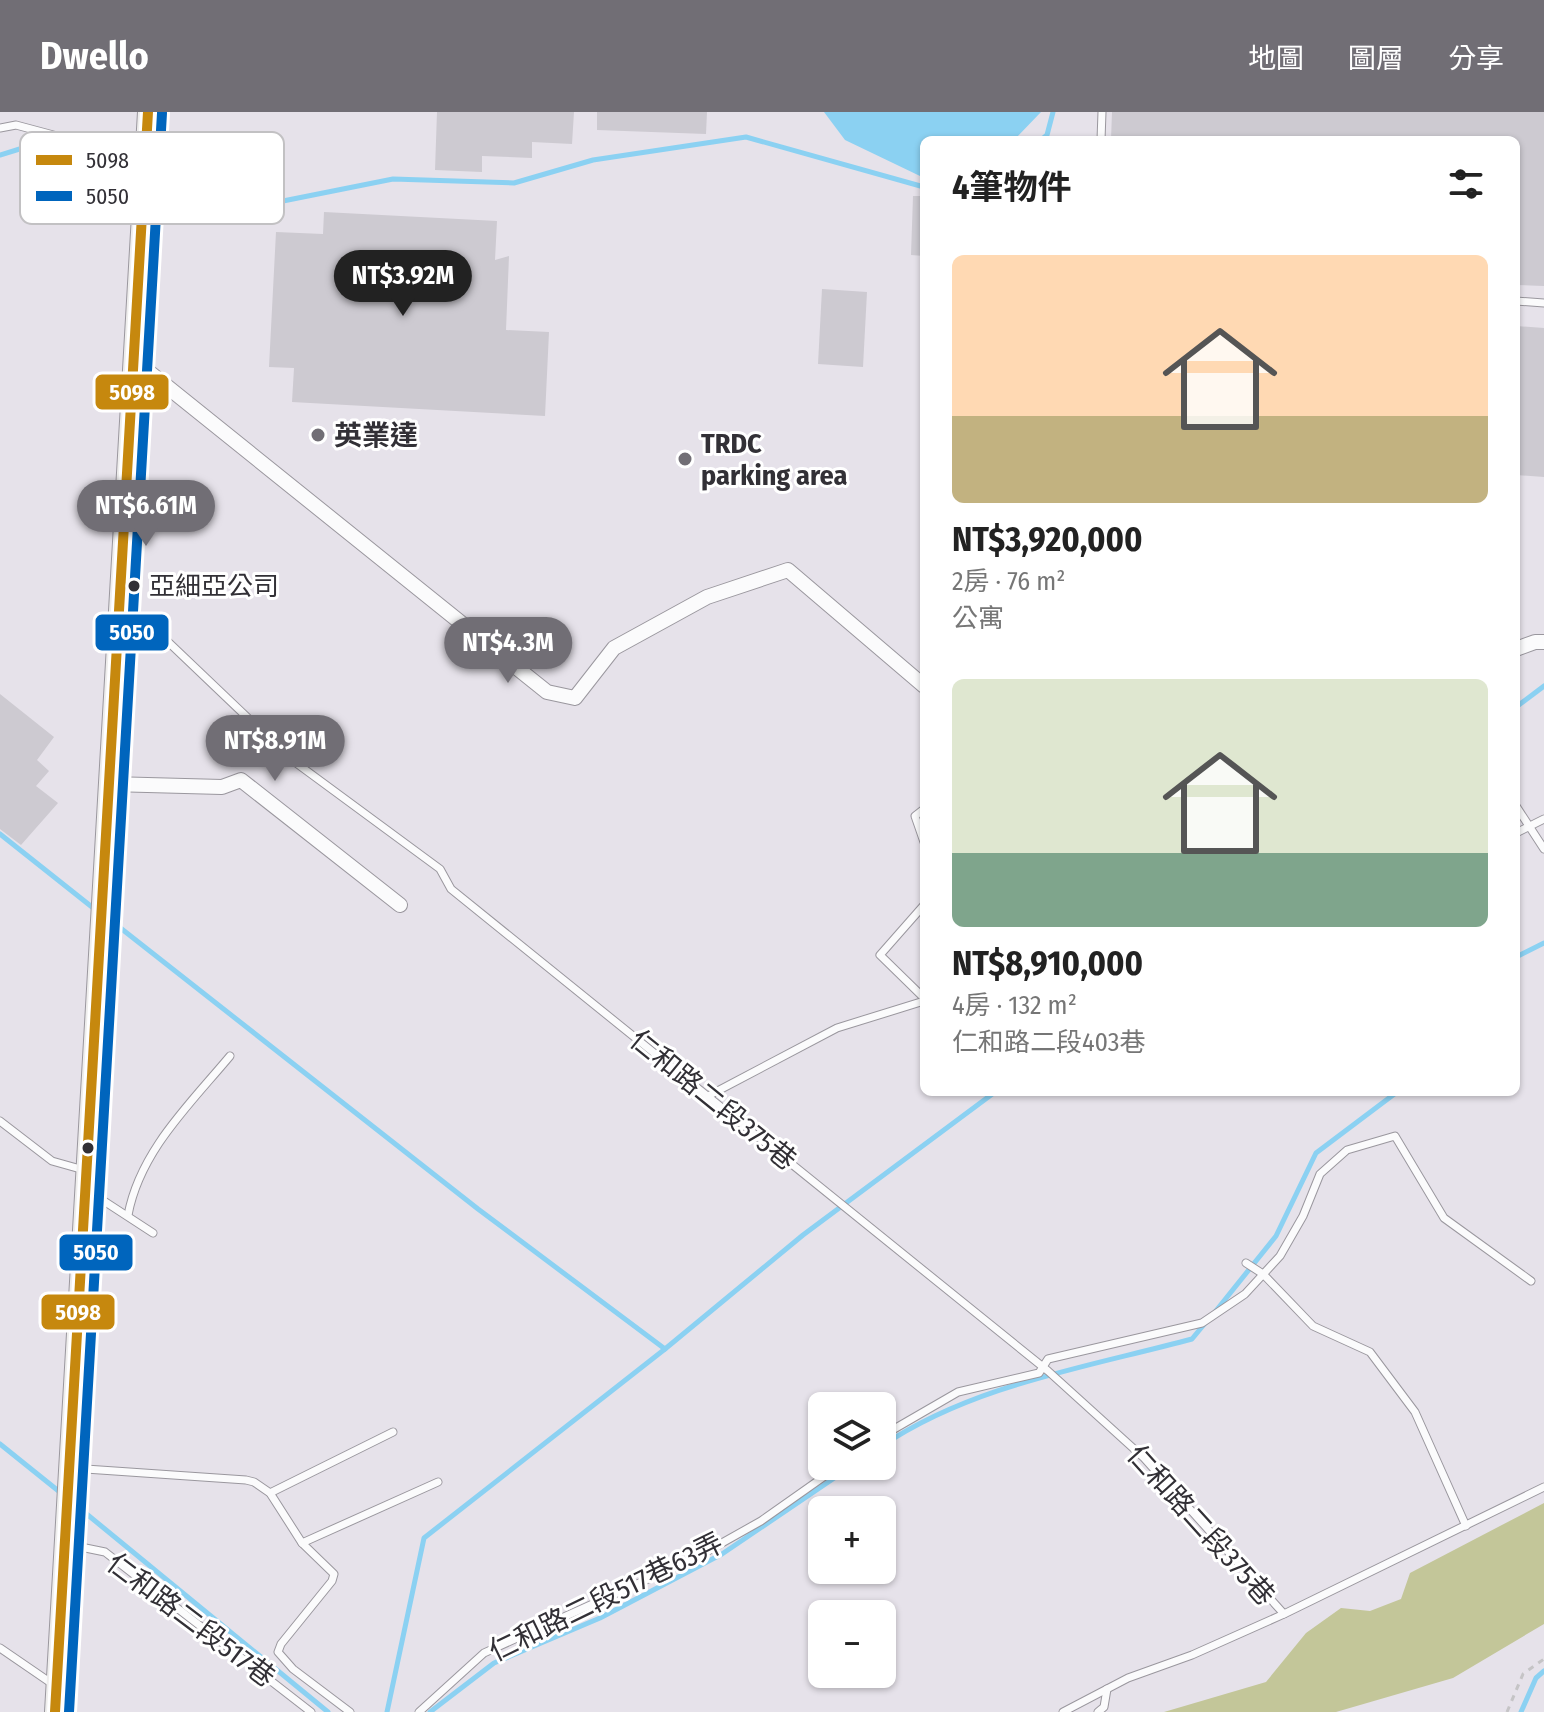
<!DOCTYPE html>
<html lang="zh-TW">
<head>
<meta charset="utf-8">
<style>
  :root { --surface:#fff; --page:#f6f6f6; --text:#222; --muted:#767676; --accent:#716e75 }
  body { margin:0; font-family:"Fira Sans Condensed","Noto Sans TC",sans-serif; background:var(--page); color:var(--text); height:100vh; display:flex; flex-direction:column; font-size:30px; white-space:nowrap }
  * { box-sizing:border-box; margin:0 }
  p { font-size:26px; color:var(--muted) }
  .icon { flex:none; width:44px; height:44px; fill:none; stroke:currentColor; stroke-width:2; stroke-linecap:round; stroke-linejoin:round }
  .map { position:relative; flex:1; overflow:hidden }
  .panel { position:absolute; left:920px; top:24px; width:600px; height:960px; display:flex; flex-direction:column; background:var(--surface); border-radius:12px; box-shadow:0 2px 6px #0004 }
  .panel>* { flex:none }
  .fabs { position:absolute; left:808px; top:1280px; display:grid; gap:16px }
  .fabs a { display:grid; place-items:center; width:88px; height:88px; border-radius:12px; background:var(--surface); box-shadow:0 2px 6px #0004; font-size:40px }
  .price { position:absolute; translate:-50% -68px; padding:0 18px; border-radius:28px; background:var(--accent); color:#fff; font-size:26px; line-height:52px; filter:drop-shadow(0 2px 4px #0008) }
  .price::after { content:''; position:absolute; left:50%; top:48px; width:24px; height:18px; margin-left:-12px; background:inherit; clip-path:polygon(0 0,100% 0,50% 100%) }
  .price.selected { background:#222; color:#fff }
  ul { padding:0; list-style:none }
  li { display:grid; align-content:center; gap:16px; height:424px; padding:0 32px }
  li span { display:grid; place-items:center; height:248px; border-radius:12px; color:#555 }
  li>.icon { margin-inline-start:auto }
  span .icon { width:144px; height:144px; fill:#fffc; stroke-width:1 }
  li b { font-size:34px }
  h2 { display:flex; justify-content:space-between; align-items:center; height:96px; padding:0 32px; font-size:34px }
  header { display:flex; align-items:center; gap:48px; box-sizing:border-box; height:112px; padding:0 40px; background:var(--accent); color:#fff }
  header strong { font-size:38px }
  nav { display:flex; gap:44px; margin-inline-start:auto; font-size:28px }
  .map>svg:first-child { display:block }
</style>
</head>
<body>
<header>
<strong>Dwello</strong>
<nav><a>地圖</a><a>圖層</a><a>分享</a></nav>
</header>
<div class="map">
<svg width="1544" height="1600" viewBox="0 0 1544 1600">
  <rect width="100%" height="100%" fill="#e6e2ea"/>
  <!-- forest -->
  <path fill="#c3c699" d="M 1544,1391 L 1544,1512 L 1453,1566 L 1336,1600 L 1164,1600 L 1266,1570 L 1306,1521 L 1341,1496 L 1370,1499 L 1401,1487 L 1410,1461 Z"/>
  <!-- water -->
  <path fill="#8bd1f2" d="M 824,0 L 1041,0 L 1014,28 L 924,28 L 924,63 L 920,64 L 845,28 Z"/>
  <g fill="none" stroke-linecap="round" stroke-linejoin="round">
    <!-- stream -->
    <g stroke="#8bd1f2" stroke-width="5">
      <path d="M 1041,28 L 1047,23 L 1053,0"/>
      <path d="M 0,43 L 26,35 L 87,59 L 139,68"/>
      <path d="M 149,69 L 278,90 L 393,67 L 514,71 L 593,48 L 746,25 L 924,75"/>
      <path d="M 1516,595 L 1544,574"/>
      <path d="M 0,722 L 97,799"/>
      <path d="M 109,807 L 478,1097 L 665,1237"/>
      <path d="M 1516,845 L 1544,831"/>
      <path d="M 1215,1200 L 1276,1124 L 1316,1041 L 1397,980"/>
      <path d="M 0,1332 L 61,1381"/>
      <path d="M 882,1334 C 972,1273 1088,1255 1192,1227 L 1206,1210"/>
      <path d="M 72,1390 L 328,1600"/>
      <path d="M 387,1600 L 424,1426 L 665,1237 L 803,1123 L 995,980"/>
      <path d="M 430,1600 L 494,1551 L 600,1506 L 722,1442 L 852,1354"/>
      <path d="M 1521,1600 L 1536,1566 L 1544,1559"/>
    </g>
  </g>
  <!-- building -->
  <g fill="#cdcad1">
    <path d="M 437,0 L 574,0 L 572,32 L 532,30 L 532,46 L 482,44 L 482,60 L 435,58 Z"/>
    <path d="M 597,0 L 707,0 L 706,22 L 597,18 Z"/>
    <path d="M 1112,0 L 1544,0 L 1544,174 L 1516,173 L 1516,28 L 1111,28 Z"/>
    <path d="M 913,84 L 924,84 L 924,144 L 911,143 Z"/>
    <path d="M 324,100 L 497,109 L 495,148 L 509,144 L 506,218 L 549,220 L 545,304 L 292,290 L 294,256 L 269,255 L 276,120 L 323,122 Z"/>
    <path d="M 822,177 L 867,180 L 863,255 L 818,252 Z"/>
    <path d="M 1516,214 L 1544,216 L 1544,365 L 1516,363 Z"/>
    <path d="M 0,582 L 54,625 L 37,648 L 49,659 L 36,674 L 58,691 L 21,733 L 0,717 Z"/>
  </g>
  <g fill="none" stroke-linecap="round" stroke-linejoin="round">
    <!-- service casing -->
    <g stroke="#9a979e" stroke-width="9">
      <g id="service">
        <path d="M 0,16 L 16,13 L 143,47"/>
        <path d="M 1101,28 L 1102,0"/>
        <path d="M 1516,189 L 1544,191"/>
        <path d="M 122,505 L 163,525 L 292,648 L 440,757 L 451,777 L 1048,1259 L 1144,1346 L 1284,1502"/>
        <path d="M 1516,694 L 1544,737"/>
        <path d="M 924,697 L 915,704 L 924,730"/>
        <path d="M 1516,721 L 1544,707"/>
        <path d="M 924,793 L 880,843 L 924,886"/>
        <path d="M 708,984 L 837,916 L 924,889"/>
        <path d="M 0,1009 L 52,1049 L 84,1058"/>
        <path d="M 87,1078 L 153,1121"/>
        <path d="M 128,1103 C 140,1039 190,992 230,944"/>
        <path d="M 1246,1151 L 1263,1162 L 1313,1214 L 1370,1240 L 1415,1300 L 1466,1414"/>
        <path d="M 882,1324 L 958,1280 L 1039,1261 L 1048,1247 L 1202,1211 L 1245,1182 L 1280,1144 L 1303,1104 L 1320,1062 L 1347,1038 L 1395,1024 L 1444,1106 L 1531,1169"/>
        <path d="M 71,1356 L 246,1368 L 254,1370 L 270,1381 L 302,1431 L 334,1462 L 332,1469 L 281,1532 L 278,1540 L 293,1557 L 350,1600"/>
        <path d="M 270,1381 L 393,1320"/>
        <path d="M 302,1431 L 438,1370"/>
        <path d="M 66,1432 L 105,1440 L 311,1600"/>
        <path d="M 0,1536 L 54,1573"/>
        <path d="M 419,1600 L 484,1541 L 697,1445 L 761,1409 L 839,1354"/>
        <path d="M 1063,1600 L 1128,1566 L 1192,1543 L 1284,1502 L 1544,1375"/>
        <path d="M 1098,1600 L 1104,1595 L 1107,1577"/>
      </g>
    </g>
    <!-- minor casing -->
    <g stroke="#9a979e" stroke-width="16">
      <g id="minor">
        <path d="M 134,248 L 547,580 L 575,586 L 614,536 L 707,485 L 788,458 L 924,574"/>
        <path d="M 1516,537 L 1535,530 L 1544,530"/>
        <path d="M 110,672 L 222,675 L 241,668 L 400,793"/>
      </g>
    </g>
    <!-- secondary casing -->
    <g stroke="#9a979e" stroke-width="22">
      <path id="secondary" d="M 55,1600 L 148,0"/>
    </g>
    <!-- path -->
    <path stroke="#c5c4c6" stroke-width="3" stroke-dasharray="6 6" stroke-linecap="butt" d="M 1507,1600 L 1523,1562 L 1544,1547"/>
    <!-- service -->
    <use href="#service" stroke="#fbfbfc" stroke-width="7"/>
    <!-- minor -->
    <use href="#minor" stroke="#fbfbfc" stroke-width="14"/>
    <!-- secondary -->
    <use href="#secondary" stroke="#efeeed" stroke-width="20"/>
    <!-- bus-1 casing -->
    <g stroke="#fff" stroke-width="16">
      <path id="bus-1" d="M 55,1600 L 148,0"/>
    </g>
    <!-- bus-2 casing -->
    <g stroke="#fff" stroke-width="16">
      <path id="bus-2" d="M 69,1600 L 162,1"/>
    </g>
    <!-- bus-1 -->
    <use href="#bus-1" stroke="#c6880e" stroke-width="10"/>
    <!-- bus-2 -->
    <use href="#bus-2" stroke="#0065bd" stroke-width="10"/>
  </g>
  <!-- markers -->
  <g fill="#716e75" stroke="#fff" stroke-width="3">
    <circle cx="318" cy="323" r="8"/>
    <circle cx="685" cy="347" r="8"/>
  </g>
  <g fill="#323036" stroke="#fff" stroke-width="3">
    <circle cx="134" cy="474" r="7"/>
    <circle cx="88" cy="1036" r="7"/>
  </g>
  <g text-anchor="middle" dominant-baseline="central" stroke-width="6" stroke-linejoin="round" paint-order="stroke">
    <!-- bus labels -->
    <g font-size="26" fill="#323036" stroke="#fff" text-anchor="start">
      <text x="149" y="474">亞細亞公司</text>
    </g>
    <!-- poi labels -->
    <g font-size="28" font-weight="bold" fill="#323036" stroke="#fff" text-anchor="start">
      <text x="334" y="323">英業達</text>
      <text x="701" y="331">TRDC<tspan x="701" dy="32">parking area</tspan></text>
    </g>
    <!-- street labels -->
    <g font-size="28" fill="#323036" stroke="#fff">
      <text transform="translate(713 988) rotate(39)">仁和路二段375巷</text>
      <text transform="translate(1201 1413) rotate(48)">仁和路二段375巷</text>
      <text transform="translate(606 1485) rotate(-26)">仁和路二段517巷63弄</text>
      <text transform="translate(191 1508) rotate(37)">仁和路二段517巷</text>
    </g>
  </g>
  <!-- legend -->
  <rect x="20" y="20" width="264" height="92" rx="12" fill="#fff" stroke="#c2c1c3" stroke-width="2"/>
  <rect x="36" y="43" width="36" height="10" fill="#c6880e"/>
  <rect x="36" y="79" width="36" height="10" fill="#0065bd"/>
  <g font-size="22" fill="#323036">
    <text x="86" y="56">5098</text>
    <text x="86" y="92">5050</text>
  </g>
  <g stroke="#fff" stroke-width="3">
    <rect x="94" y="261" width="76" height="38" rx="8" fill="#c6880e"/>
    <rect x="94" y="501" width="76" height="39" rx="8" fill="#0065bd"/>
    <rect x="58" y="1121" width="76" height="39" rx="8" fill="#0065bd"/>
    <rect x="40" y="1181" width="76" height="38" rx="8" fill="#c6880e"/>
  </g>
  <g font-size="22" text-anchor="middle" font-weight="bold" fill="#fff">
    <text x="132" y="288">5098</text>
    <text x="132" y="528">5050</text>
    <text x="96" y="1148">5050</text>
    <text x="78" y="1208">5098</text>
  </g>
</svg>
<div class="fabs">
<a><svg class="icon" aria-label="layers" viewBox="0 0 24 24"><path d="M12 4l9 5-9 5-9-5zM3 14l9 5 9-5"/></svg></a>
<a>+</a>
<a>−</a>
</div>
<b class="price selected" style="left:403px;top:206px">NT$3.92M</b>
<b class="price" style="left:146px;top:436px">NT$6.61M</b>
<b class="price" style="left:508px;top:573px">NT$4.3M</b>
<b class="price" style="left:275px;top:671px">NT$8.91M</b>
<section class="panel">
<h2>4筆物件<svg class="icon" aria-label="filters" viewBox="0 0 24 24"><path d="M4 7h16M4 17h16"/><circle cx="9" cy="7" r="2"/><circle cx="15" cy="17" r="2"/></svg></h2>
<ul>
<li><span style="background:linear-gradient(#ffd9b3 65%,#c2b280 0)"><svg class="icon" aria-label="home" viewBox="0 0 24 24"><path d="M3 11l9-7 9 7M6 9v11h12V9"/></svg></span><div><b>NT$3,920,000</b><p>2房 · 76 m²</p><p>公寓</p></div></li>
<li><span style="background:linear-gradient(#dfe7d0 70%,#7fa58c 0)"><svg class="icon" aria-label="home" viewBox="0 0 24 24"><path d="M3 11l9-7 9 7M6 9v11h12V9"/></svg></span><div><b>NT$8,910,000</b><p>4房 · 132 m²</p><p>仁和路二段403巷</p></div></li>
</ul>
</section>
</div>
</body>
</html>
